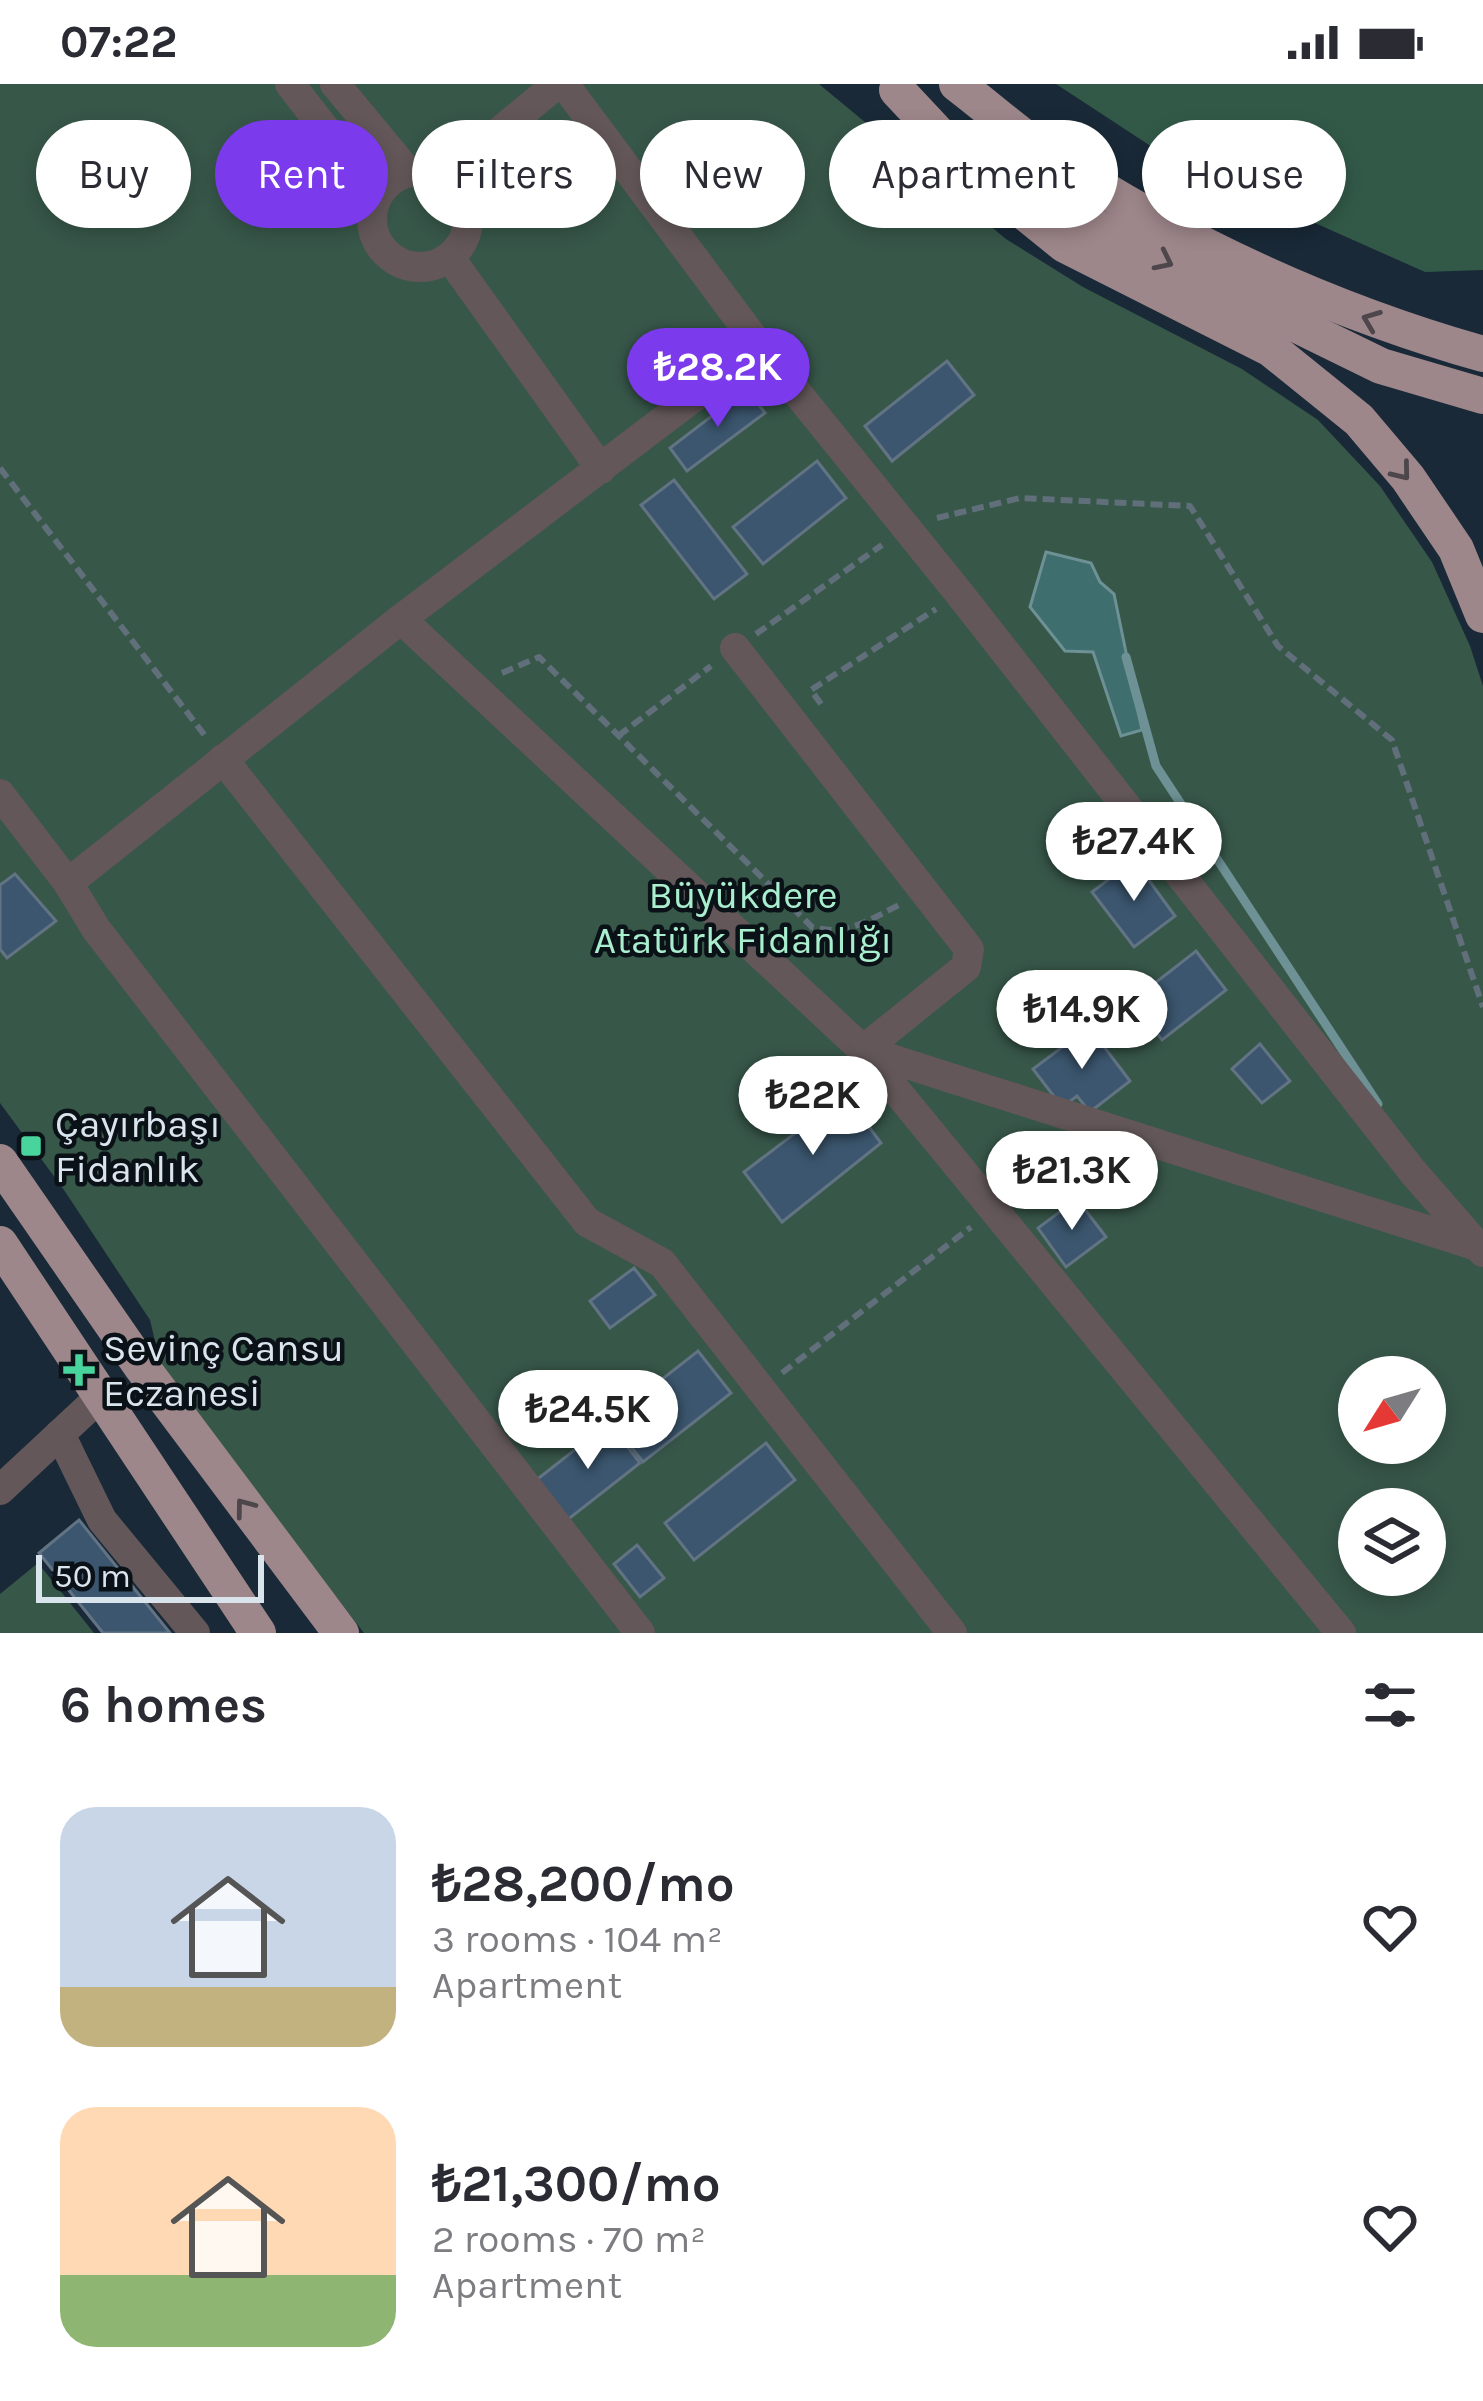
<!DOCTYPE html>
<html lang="en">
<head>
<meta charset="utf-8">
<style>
  :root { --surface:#fff; --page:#f7f7f7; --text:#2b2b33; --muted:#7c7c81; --accent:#7c3aed }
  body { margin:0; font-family:Karla,sans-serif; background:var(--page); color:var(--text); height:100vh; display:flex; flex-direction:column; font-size:45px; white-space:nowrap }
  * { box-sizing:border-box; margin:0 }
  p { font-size:39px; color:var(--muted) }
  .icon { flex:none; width:66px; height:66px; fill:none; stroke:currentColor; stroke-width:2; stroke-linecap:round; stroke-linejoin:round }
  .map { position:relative; height:1549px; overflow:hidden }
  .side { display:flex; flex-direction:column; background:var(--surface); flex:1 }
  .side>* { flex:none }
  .guide { position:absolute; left:36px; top:36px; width:1413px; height:108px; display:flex; gap:24px }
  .needle { width:78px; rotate:233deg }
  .buttons { position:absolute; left:1338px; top:1272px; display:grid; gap:24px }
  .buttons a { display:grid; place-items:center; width:108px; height:108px; border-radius:50%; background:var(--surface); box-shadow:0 6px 18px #0003; font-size:60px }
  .scale { position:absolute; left:36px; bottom:30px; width:228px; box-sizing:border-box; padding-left:12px; border:6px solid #dae4ed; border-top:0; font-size:33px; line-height:42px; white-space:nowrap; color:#dae4ed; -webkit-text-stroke:9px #0a1117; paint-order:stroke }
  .price { position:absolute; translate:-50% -102px; padding:0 27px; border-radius:42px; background:#fff; color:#222; font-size:39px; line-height:78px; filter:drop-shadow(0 3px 6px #0008) }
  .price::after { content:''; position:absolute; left:50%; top:72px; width:36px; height:27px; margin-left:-18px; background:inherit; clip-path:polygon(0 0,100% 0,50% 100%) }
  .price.active { background:var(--accent); color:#fff }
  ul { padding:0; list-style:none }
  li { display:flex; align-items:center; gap:36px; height:300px; padding:0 60px }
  li span { display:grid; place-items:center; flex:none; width:336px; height:240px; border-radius:36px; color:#555 }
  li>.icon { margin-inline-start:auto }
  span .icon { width:144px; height:144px; fill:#fffc; stroke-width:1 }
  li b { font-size:51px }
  h2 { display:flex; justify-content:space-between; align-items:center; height:144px; padding:0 60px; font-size:51px }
  .pill { padding:0 42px; border-radius:54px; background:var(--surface); box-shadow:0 6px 18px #0003; font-size:42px; line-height:108px }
  .pill.active { background:var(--accent); color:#fff }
  .status { display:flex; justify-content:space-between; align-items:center; height:84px; padding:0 60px; background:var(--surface); direction:ltr }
  .status svg { height:33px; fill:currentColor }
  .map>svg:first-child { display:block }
</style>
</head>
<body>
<div class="status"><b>07:22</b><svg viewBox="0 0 49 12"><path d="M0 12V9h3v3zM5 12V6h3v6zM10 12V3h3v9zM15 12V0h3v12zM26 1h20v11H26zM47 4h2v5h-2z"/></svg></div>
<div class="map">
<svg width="1483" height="1549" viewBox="0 0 1483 1549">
  <rect width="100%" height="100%" fill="#192937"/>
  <!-- green -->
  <g fill="#375749" fill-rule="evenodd">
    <path d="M 0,0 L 819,0 L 1006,155 L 1083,203 L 1242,285 L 1318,336 L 1380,402 L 1432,478 L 1470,562 L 1483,602 L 1483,1549 L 364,1549 L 162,1287 L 150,1236 L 64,1106 L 0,1019 ZM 1359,1293 L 1425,1293 L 1425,1359 L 1359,1359 ZM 1359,1425 L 1425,1425 L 1425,1491 L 1359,1491 Z"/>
    <path d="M 38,1479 L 94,1549 L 0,1549 L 0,1510 Z"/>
  </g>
  <!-- forest -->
  <path fill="#325948" d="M 1056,0 L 1483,0 L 1483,186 L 1425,188 L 1169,74 Z"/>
  <!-- water -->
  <path fill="#3e6e6e" stroke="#6d9194" stroke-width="3" d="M 1046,468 L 1091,479 L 1100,498 L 1114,510 L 1142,646 L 1121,652 L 1093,568 L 1065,567 L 1030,523 Z"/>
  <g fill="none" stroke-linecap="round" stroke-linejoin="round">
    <!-- stream -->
    <path stroke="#6d9194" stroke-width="9" d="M 1126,573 L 1156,682 L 1378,1020"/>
  </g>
  <!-- building -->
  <g fill="#3b566e" stroke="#627484" stroke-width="3">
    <path d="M 947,277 L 974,311 L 892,377 L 865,342 Z"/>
    <path d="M 747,305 L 765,329 L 687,387 L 670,364 Z"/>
    <path d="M 817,377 L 846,414 L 763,480 L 733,443 Z"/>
    <path d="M 674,396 L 747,490 L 714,515 L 641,421 Z"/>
    <path d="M 1134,776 L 1175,832 L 1134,863 L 1092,808 Z"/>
    <path d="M 15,790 L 56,837 L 7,874 L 0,865 L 0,801 Z"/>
    <path d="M 1196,867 L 1226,906 L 1162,956 L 1132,917 Z"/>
    <path d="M 1089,943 L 1130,997 L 1090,1028 L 1077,1012 L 1062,1023 L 1033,985 Z"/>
    <path d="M 1260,960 L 1290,997 L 1262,1019 L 1232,985 Z"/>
    <path d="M 845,1011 L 881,1059 L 782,1138 L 744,1088 Z"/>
    <path d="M 1077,1115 L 1106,1153 L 1066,1183 L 1038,1144 Z"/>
    <path d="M 634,1184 L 655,1211 L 610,1244 L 590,1217 Z"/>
    <path d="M 698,1267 L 731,1309 L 643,1378 L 610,1336 Z"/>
    <path d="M 609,1339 L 640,1379 L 566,1437 L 535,1397 Z"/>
    <path d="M 766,1359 L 795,1396 L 694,1476 L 665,1439 Z"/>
    <path d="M 79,1436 L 170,1549 L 103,1549 L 39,1469 Z"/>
    <path d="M 637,1461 L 664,1494 L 640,1513 L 614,1480 Z"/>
  </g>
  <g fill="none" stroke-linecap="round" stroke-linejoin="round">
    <!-- path -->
    <g stroke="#616f7b" stroke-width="6" stroke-dasharray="12 6" stroke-linecap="butt">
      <path d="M 0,384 L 206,653"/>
      <path d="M 937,434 L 1020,414 L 1190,422 L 1278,562 L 1392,656 L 1483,923"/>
      <path d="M 756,550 L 882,461"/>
      <path d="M 502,589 L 539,573 L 812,843 C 847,853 870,835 901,820"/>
      <path d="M 821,620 L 811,606 L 936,525"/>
      <path d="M 618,652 L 711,582"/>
      <path d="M 782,1289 L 971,1143"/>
    </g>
    <!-- minor -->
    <g stroke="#635759" stroke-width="30">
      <path d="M 290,0 L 377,112"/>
      <path d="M 335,0 L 408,88"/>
      <path d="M 564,0 L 760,263 L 401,535 L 68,799 L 96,845 L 640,1549"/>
      <circle cx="420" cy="135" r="48"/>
      <path d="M 445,93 L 557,0"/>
      <path d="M 450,174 L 601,385"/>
      <path d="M 760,263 L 959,509 L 1413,1088 L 1483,1168"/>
      <path d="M 401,535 L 863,966 L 1341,1549"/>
      <path d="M 735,564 L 969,865 L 966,883 L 863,966"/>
      <path d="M 223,675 L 587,1138 L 662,1179 L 952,1549"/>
      <path d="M 0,710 L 68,799"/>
      <path d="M 863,966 L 1477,1162"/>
      <path d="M 60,1350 L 102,1436 L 195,1549"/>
      <path d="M 0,1406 L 102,1311"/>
    </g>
    <!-- major -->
    <g stroke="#9e878b" stroke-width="36">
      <path d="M 957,0 C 986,22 1014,47 1044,68 C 1179,157 1328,226 1483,270"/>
      <path d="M 897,6 L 971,85 L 1065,161 L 1271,265 L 1359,336 L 1408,394 L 1456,465 L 1483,531"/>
      <path d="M 981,65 L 1088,139 L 1381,282 L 1483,312"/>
      <path d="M 0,1078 L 141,1282 L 341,1549"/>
      <path d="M 0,1160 L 258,1549"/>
    </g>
  </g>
  <!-- one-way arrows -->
  <defs><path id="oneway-chevron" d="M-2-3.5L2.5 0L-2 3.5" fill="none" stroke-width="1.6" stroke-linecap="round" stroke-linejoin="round" transform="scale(3)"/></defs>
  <g stroke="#4d464b">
    <use href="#oneway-chevron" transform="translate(1164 177) rotate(26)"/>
    <use href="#oneway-chevron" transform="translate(1371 236) rotate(-159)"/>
    <use href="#oneway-chevron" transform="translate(1402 388) rotate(51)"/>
    <use href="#oneway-chevron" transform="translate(244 1423) rotate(-127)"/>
  </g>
  <!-- markers -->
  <g fill="#49d49d" stroke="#0a1117" stroke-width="4.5">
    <rect x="19" y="1050" width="24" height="24" rx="6"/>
    <path d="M73 1268h12v12h12v12h-12v12h-12v-12h-12v-12h12z"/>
  </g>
  <g text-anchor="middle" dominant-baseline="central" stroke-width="9" stroke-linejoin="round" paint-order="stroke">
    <!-- park labels -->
    <g font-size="39" fill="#a9efcf" stroke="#0a1117">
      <text x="743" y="811">Büyükdere<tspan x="743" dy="45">Atatürk Fidanlığı</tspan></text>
    </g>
    <!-- poi labels -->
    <g font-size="39" fill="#dae4ed" stroke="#0a1117" text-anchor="start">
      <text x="55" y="1040">Çayırbaşı<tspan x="55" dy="45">Fidanlık</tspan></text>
      <text x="103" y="1264">Sevinç Cansu<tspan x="103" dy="45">Eczanesi</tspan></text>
    </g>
  </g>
</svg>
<div class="buttons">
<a><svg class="needle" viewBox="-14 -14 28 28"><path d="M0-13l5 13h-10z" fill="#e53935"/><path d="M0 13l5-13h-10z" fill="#7c7c81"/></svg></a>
<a><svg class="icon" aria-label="layers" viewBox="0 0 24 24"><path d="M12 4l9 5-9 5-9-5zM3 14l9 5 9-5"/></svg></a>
</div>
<div class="scale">50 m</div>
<b class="price active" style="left:718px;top:346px">₺28.2K</b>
<b class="price" style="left:1134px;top:820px">₺27.4K</b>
<b class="price" style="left:1082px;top:988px">₺14.9K</b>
<b class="price" style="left:813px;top:1074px">₺22K</b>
<b class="price" style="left:1072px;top:1149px">₺21.3K</b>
<b class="price" style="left:588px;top:1388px">₺24.5K</b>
<div class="guide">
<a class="pill">Buy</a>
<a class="pill active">Rent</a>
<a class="pill">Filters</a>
<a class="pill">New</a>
<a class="pill">Apartment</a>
<a class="pill">House</a>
</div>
</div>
<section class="side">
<h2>6 homes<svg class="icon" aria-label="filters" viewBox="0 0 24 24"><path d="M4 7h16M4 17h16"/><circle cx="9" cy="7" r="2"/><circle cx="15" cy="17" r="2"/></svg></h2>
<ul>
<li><span style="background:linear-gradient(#c9d6e8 75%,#c2b280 0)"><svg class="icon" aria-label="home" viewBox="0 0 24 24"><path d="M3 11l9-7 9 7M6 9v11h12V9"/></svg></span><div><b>₺28,200/mo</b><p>3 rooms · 104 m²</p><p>Apartment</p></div><svg class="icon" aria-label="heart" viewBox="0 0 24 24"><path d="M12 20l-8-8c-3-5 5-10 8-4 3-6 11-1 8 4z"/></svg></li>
<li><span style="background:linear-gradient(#ffd9b3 70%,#8fb573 0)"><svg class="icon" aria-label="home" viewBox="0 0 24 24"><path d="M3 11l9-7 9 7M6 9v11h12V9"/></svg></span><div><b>₺21,300/mo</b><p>2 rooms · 70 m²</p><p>Apartment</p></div><svg class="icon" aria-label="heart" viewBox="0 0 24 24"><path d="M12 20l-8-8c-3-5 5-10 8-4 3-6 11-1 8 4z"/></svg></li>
</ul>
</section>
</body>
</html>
